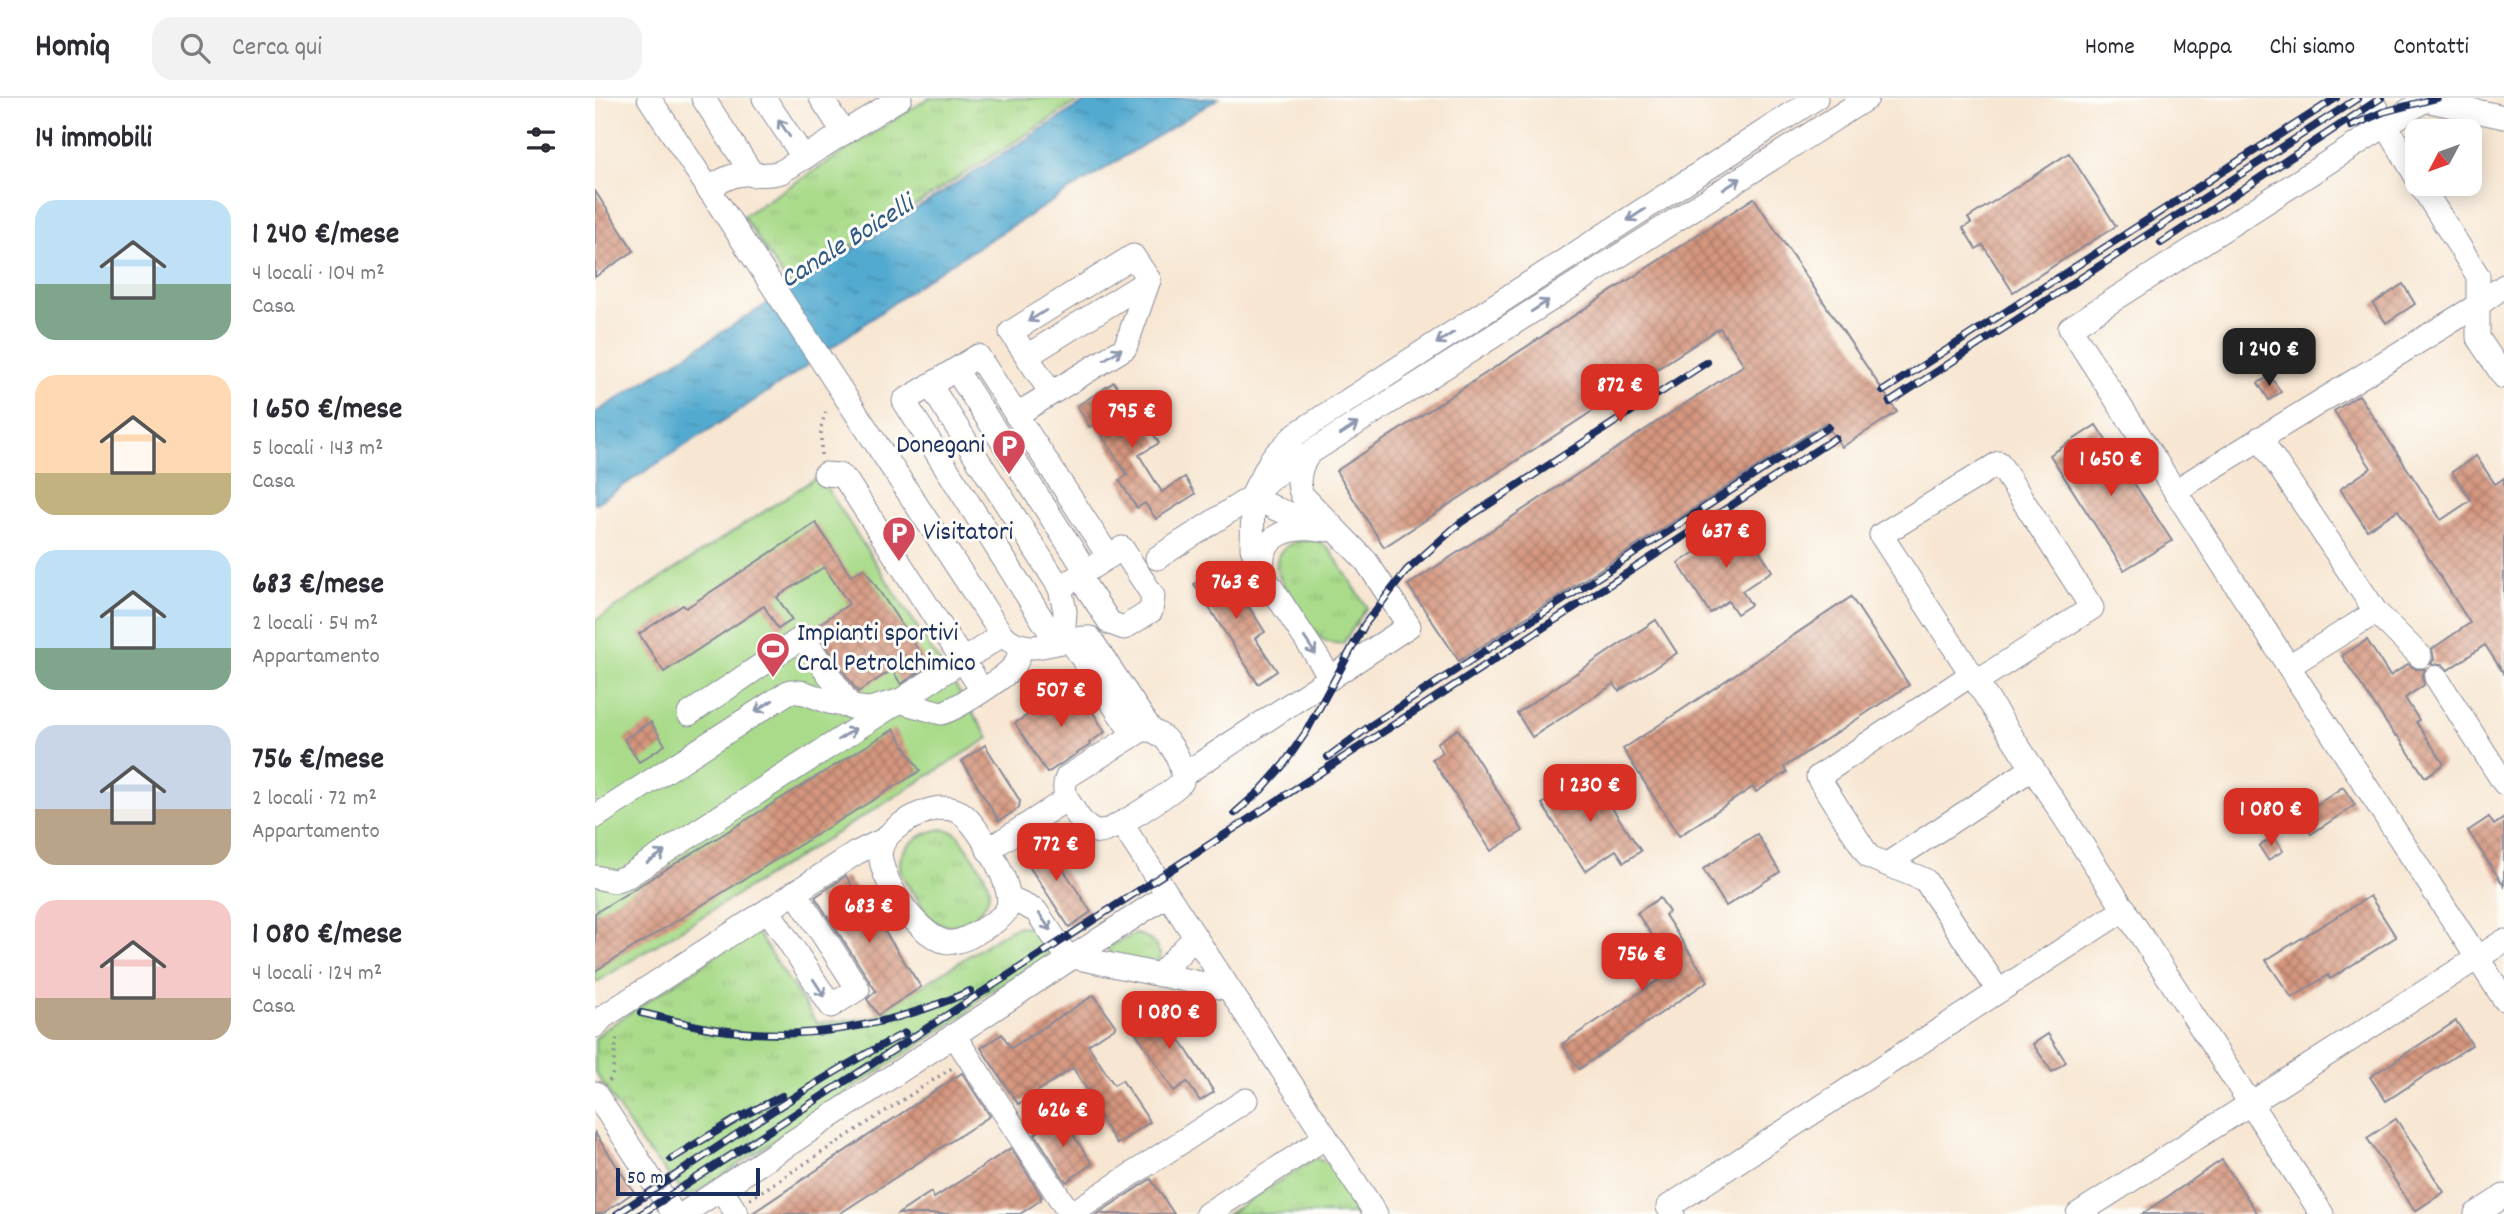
<!DOCTYPE html>
<html lang="it">
<head>
<meta charset="utf-8">
<style>
  :root { --surface:#fff; --page:#f2f2f3; --text:#2b2b33; --muted:#7c7c81; --line:#e1e1e2; --accent:#d93025 }
  body { margin:0; font-family:Dekko,sans-serif; background:var(--page); color:var(--text); height:100vh; display:flex; flex-direction:column; font-size:26px; white-space:nowrap }
  * { box-sizing:border-box; margin:0 }
  p { font-size:23px; color:var(--muted) }
  .icon { flex:none; width:38px; height:38px; fill:none; stroke:currentColor; stroke-width:2; stroke-linecap:round; stroke-linejoin:round }
  .map { position:relative; flex:1; overflow:hidden }
  .side { display:flex; flex-direction:column; background:var(--surface); width:595px }
  .side>* { flex:none }
  .needle { width:46px; rotate:229deg }
  .tools { position:absolute; left:1810px; top:21px; display:grid; gap:14px }
  .tools a { display:grid; place-items:center; width:77px; height:77px; border-radius:14px; background:var(--surface); box-shadow:0 4px 18px #0003; font-size:35px }
  .scale { position:absolute; left:21px; bottom:18px; width:144px; box-sizing:border-box; padding-left:7px; border:4px solid #1b2f5e; border-top:0; font-size:19px; line-height:24px; white-space:nowrap; color:#1b2f5e; -webkit-text-stroke:5px #fdfcf7; paint-order:stroke }
  .price { position:absolute; translate:-50% -60px; padding:0 16px; border-radius:14px; background:var(--accent); color:#fff; font-size:23px; line-height:46px; filter:drop-shadow(0 2px 4px #0008) }
  .price::after { content:''; position:absolute; left:50%; top:42px; width:21px; height:16px; margin-left:-10px; background:inherit; clip-path:polygon(0 0,100% 0,50% 100%) }
  .price.selected { background:#222; color:#fff }
  ul { padding:0; list-style:none }
  li { display:flex; align-items:center; gap:21px; height:175px; padding:0 35px }
  li span { display:grid; place-items:center; flex:none; width:196px; height:140px; border-radius:21px; color:#555 }
  li>.icon { margin-inline-start:auto }
  span .icon { width:84px; height:84px; fill:#fffc; stroke-width:1 }
  li b { font-size:30px }
  h2 { display:flex; justify-content:space-between; align-items:center; height:84px; padding:0 35px; font-size:30px }
  header { display:flex; align-items:center; gap:42px; box-sizing:border-box; height:98px; padding:0 35px; background:var(--surface); border-bottom:2px solid var(--line) }
  header strong { font-size:33px }
  nav { display:flex; gap:38px; margin-inline-start:auto; font-size:24px }
  .search { width:490px; height:63px; background:var(--page); display:flex; align-items:center; gap:18px; box-sizing:border-box; padding:0 24px; border-radius:21px; color:var(--muted); font-size:26px }
  main { display:flex; flex:1; min-height:0 }
  .map>svg:first-child { display:block }
</style>
</head>
<body>
<header>
<strong>Homiq</strong>
<div class="search"><svg class="icon" aria-label="search" viewBox="0 0 24 24"><circle cx="10" cy="10" r="6"/><path d="M15 15l6 6"/></svg>Cerca qui</div>
<nav><a>Home</a><a>Mappa</a><a>Chi siamo</a><a>Contatti</a></nav>
</header>
<main>
<section class="side">
<h2>14 immobili<svg class="icon" aria-label="filters" viewBox="0 0 24 24"><path d="M4 7h16M4 17h16"/><circle cx="9" cy="7" r="2"/><circle cx="15" cy="17" r="2"/></svg></h2>
<ul>
<li><span style="background:linear-gradient(#bfe0f5 60%,#7fa58c 0)"><svg class="icon" aria-label="home" viewBox="0 0 24 24"><path d="M3 11l9-7 9 7M6 9v11h12V9"/></svg></span><div><b>1 240 €/mese</b><p>4 locali · 104 m²</p><p>Casa</p></div></li>
<li><span style="background:linear-gradient(#ffd9b3 70%,#c2b280 0)"><svg class="icon" aria-label="home" viewBox="0 0 24 24"><path d="M3 11l9-7 9 7M6 9v11h12V9"/></svg></span><div><b>1 650 €/mese</b><p>5 locali · 143 m²</p><p>Casa</p></div></li>
<li><span style="background:linear-gradient(#bfe0f5 70%,#7fa58c 0)"><svg class="icon" aria-label="home" viewBox="0 0 24 24"><path d="M3 11l9-7 9 7M6 9v11h12V9"/></svg></span><div><b>683 €/mese</b><p>2 locali · 54 m²</p><p>Appartamento</p></div></li>
<li><span style="background:linear-gradient(#c9d6e8 60%,#b9a48a 0)"><svg class="icon" aria-label="home" viewBox="0 0 24 24"><path d="M3 11l9-7 9 7M6 9v11h12V9"/></svg></span><div><b>756 €/mese</b><p>2 locali · 72 m²</p><p>Appartamento</p></div></li>
<li><span style="background:linear-gradient(#f6c9c9 70%,#b9a48a 0)"><svg class="icon" aria-label="home" viewBox="0 0 24 24"><path d="M3 11l9-7 9 7M6 9v11h12V9"/></svg></span><div><b>1 080 €/mese</b><p>4 locali · 124 m²</p><p>Casa</p></div></li>
</ul>
</section>
<div class="map">
<svg width="1909" height="1116" viewBox="0 0 1909 1116">
  <defs>
    <pattern id="grass-tufts" width="24" height="20" patternUnits="userSpaceOnUse" patternTransform="scale(1.75)"><rect width="24" height="20" fill="#a9db8a"/><path d="M3 7l-1-3M5 7V3M7 7l1-3M15 17l-1-3M17 17v-4M19 17l1-3" fill="none" stroke="#91bc7a"/></pattern>
    <pattern id="water-ripples" width="26" height="14" patternUnits="userSpaceOnUse" patternTransform="scale(1.75)"><rect width="26" height="14" fill="#53aad0"/><path d="M2 4q2-2 4 0t4 0M15 11q2-2 4 0t4 0" fill="none" stroke="#448bac"/></pattern>
    <pattern id="building-cross-hatch" width="8" height="8" patternUnits="userSpaceOnUse" patternTransform="scale(1.75)"><rect width="8" height="8" fill="#d5967e"/><path d="M0 0l8 8M0 8l8-8" fill="none" stroke="#ac7b6a"/></pattern>
  </defs>
  <rect width="100%" height="100%" fill="#fdfcf7"/>
  <filter id="ink" filterUnits="userSpaceOnUse"><feTurbulence type="fractalNoise" baseFrequency=".0143" numOctaves="2"/><feDisplacementMap in="SourceGraphic" scale="14" xChannelSelector="R" yChannelSelector="G"/><feConvolveMatrix kernelMatrix="1 2 1 2 8 2 1 2 1" color-interpolation-filters="sRGB"/></filter>
  <filter id="wash" filterUnits="userSpaceOnUse"><feTurbulence type="fractalNoise" baseFrequency=".00686" numOctaves="4" result="noise"/><feDisplacementMap in="SourceGraphic" scale="28" xChannelSelector="R" yChannelSelector="G"/><feGaussianBlur stdDeviation="1.57" result="paint"/><feColorMatrix in="noise" values="0 0 0 0 0 0 0 0 0 0 0 0 0 0 0 0 0 1.4 0 .05"/><feComposite in="paint" operator="in"/></filter>
  <g filter="url(#wash)">
    <rect width="100%" height="100%" fill="#f7e6d2"/>
    <!-- grass -->
    <g fill="url(#grass-tufts)" stroke="#628574" stroke-width="2">
      <path d="M 334,0 L 488,0 L 194,188 L 148,118 Z"/>
      <path d="M 707,441 L 722,442 L 735,452 L 772,509 L 748,545 C 740,546 734,545 727,541 C 717,534 711,520 704,510 C 687,484 662,456 707,441 Z"/>
      <path d="M 347,731 L 359,734 L 365,739 C 373,752 393,777 394,791 C 395,816 359,838 338,822 C 331,817 327,808 322,800 C 317,793 310,785 307,777 C 297,752 325,734 347,731 Z"/>
      <path d="M 425,828 L 441,832 L 454,849 L 449,867 L 443,872 L 439,867 L 388,898 L 372,915 L 93,1100 L 48,1048 L 0,974 L 0,941 L 9,932 L 160,832 L 222,925 L 277,920 L 414,832 Z"/>
      <path d="M 541,836 C 554,838 562,847 566,859 L 559,867 L 518,859 L 513,855 L 513,848 Z"/>
      <path d="M 721,1060 L 737,1067 L 769,1116 L 633,1116 Z"/>
    </g>
    <!-- pitch -->
    <path fill="#a9db8a" stroke="#628574" stroke-width="2" d="M 224,378 L 394,640 L 0,885 L 0,523 Z"/>
    <!-- water -->
    <path fill="url(#water-ripples)" stroke="#376c97" stroke-width="2" d="M 496,0 L 624,0 L 336,178 L 197,278 L 0,406 L 0,315 Z"/>
    <g id="blocks">
      <!-- building -->
      <g fill="url(#building-cross-hatch)">
        <path d="M 1474,55 L 1521,128 L 1418,194 L 1388,147 L 1381,151 L 1368,130 L 1376,125 L 1373,120 Z"/>
        <path d="M 0,93 L 39,153 L 0,179 Z"/>
        <path d="M 1159,100 L 1302,314 L 1247,349 L 1230,325 L 864,563 L 813,487 L 1149,267 L 1125,230 L 789,449 L 741,373 Z"/>
        <path d="M 1808,186 L 1820,206 L 1791,225 L 1778,206 Z"/>
        <path d="M 1675,278 L 1686,294 L 1674,302 L 1663,285 Z"/>
        <path d="M 519,284 L 544,323 L 548,320 L 564,345 L 544,357 L 567,394 L 590,379 L 600,396 L 561,421 L 550,405 L 542,410 L 524,382 L 532,377 L 500,326 L 495,329 L 482,308 Z"/>
        <path d="M 1764,297 L 1846,422 L 1876,402 L 1857,374 L 1881,358 L 1900,386 L 1909,380 L 1909,576 L 1890,547 L 1853,572 L 1847,566 L 1836,566 L 1839,561 L 1837,551 L 1875,525 L 1803,412 L 1772,432 L 1745,391 L 1776,370 L 1739,313 Z"/>
        <path d="M 1501,327 L 1577,443 L 1529,472 L 1455,357 Z"/>
        <path d="M 221,425 L 256,478 L 269,470 L 334,568 L 306,586 L 297,572 L 263,594 L 218,530 L 254,506 L 229,469 L 182,499 L 197,522 L 183,531 L 169,508 L 69,574 L 44,536 L 88,507 L 91,510 Z"/>
        <path d="M 1147,425 L 1177,473 L 1147,493 L 1156,507 L 1142,516 L 1133,503 L 1115,515 L 1083,465 Z"/>
        <path d="M 628,468 L 670,534 L 660,540 L 682,573 L 663,586 L 599,486 Z"/>
        <path d="M 1256,499 L 1314,587 L 1189,669 L 1192,674 L 1161,694 L 1158,689 L 1084,738 L 1028,651 Z"/>
        <path d="M 1061,522 L 1082,555 L 1024,593 L 1019,586 L 937,639 L 922,615 Z"/>
        <path d="M 1772,542 L 1795,578 L 1813,566 L 1821,571 L 1830,571 L 1827,579 L 1829,587 L 1810,600 L 1824,622 L 1821,624 L 1849,666 L 1830,679 L 1802,637 L 1800,638 L 1747,558 Z"/>
        <path d="M 481,587 L 510,634 L 494,645 L 495,647 L 452,675 L 420,625 Z"/>
        <path d="M 56,624 L 70,647 L 44,664 L 29,641 Z"/>
        <path d="M 299,631 L 325,673 L 0,873 L 0,815 Z"/>
        <path d="M 863,631 L 928,733 L 896,753 L 837,661 L 848,655 L 842,645 Z"/>
        <path d="M 390,647 L 425,703 L 424,710 L 404,723 L 367,663 Z"/>
        <path d="M 994,676 L 1046,753 L 1029,764 L 1021,752 L 990,773 L 947,706 Z"/>
        <path d="M 1748,689 L 1760,707 L 1716,736 L 1705,718 Z"/>
        <path d="M 1894,719 L 1899,727 L 1909,720 L 1909,788 L 1873,733 Z"/>
        <path d="M 1162,736 L 1185,774 L 1131,808 L 1108,771 Z"/>
        <path d="M 1679,739 L 1688,753 L 1673,762 L 1664,748 Z"/>
        <path d="M 446,744 L 452,746 L 496,814 L 474,829 L 426,756 Z"/>
        <path d="M 251,778 L 277,818 L 281,815 L 290,829 L 288,831 L 326,889 L 283,917 L 272,901 L 281,893 L 220,799 Z"/>
        <path d="M 1775,798 L 1801,839 L 1735,881 L 1733,877 L 1697,900 L 1671,862 Z"/>
        <path d="M 1065,800 L 1074,814 L 1070,817 L 1113,883 L 984,971 L 967,946 L 1080,871 L 1042,815 Z"/>
        <path d="M 499,897 L 521,929 L 493,947 L 519,987 L 527,982 L 555,1024 L 522,1046 L 494,1003 L 498,1001 L 478,970 L 423,1006 L 386,950 L 407,936 L 416,950 Z"/>
        <path d="M 560,904 L 619,994 L 605,1003 L 592,984 L 579,993 L 533,922 Z"/>
        <path d="M 1861,923 L 1877,947 L 1791,1003 L 1775,979 Z"/>
        <path d="M 1453,936 L 1471,964 L 1457,974 L 1438,946 Z"/>
        <path d="M 367,975 L 395,1018 L 244,1116 L 156,1116 Z"/>
        <path d="M 466,1018 L 497,1066 L 471,1084 L 440,1036 Z"/>
        <path d="M 1801,1021 L 1849,1094 L 1820,1113 L 1772,1040 Z"/>
        <path d="M 0,1035 L 39,1094 L 7,1116 L 0,1116 Z"/>
        <path d="M 416,1050 L 447,1099 L 445,1100 L 446,1102 L 425,1116 L 303,1116 L 336,1094 L 339,1100 Z"/>
        <path d="M 1627,1062 L 1663,1116 L 1547,1116 Z"/>
        <path d="M 556,1081 L 579,1116 L 502,1116 Z"/>
      </g>
    </g>
  </g>
  <g filter="url(#ink)">
    <use href="#blocks" fill-opacity="0" stroke="#898a98" stroke-width="2"/>
    <g fill="none" stroke-linecap="round" stroke-linejoin="round">
      <!-- minor casing -->
      <g stroke="#898a98" stroke-width="25">
        <g id="minor">
          <path d="M 54,0 L 407,537 C 437,563 463,538 495,540 L 556,632"/>
          <path d="M 108,0 L 158,77"/>
          <path d="M 169,0 L 209,60"/>
          <path d="M 226,0 L 249,35"/>
          <path d="M 1775,0 L 1822,80"/>
          <path d="M 1833,0 L 1475,230 L 1580,393 L 1883,207 L 1909,188"/>
          <path d="M 1830,2 L 1909,19"/>
          <path d="M 1825,86 L 1883,178 L 1883,240 L 1909,279"/>
          <path d="M 113,91 C 125,83 137,76 151,76 C 164,76 173,78 186,74 L 305,0"/>
          <path d="M 432,258 L 554,182"/>
          <path d="M 361,272 L 491,473"/>
          <path d="M 335,287 L 465,490 L 527,450 L 558,498 L 556,513 L 529,530 L 515,525 L 484,478"/>
          <path d="M 421,317 L 530,250 L 554,182 L 538,158 L 416,234 L 456,295"/>
          <path d="M 1665,340 L 1781,514 L 1825,558"/>
          <path d="M 230,376 L 244,377 L 251,382 L 387,592"/>
          <path d="M 1580,393 L 1909,901"/>
          <path d="M 658,398 L 681,411 L 713,422 L 731,432"/>
          <path d="M 562,460 L 658,398 L 674,381 L 1272,0"/>
          <path d="M 669,476 C 660,440 694,426 724,432"/>
          <path d="M 465,490 L 470,513 L 468,544"/>
          <path d="M 475,542 L 538,636"/>
          <path d="M 462,545 L 309,303 L 383,258 L 514,459"/>
          <path d="M 1694,568 L 1781,514"/>
          <path d="M 1377,576 L 1223,679 L 1274,759 L 1330,782 L 1403,892"/>
          <path d="M 1841,579 L 1909,685"/>
          <path d="M 736,580 L 667,475 L 657,450 L 658,398 L 661,389 L 677,360 L 701,336 L 1221,0"/>
          <path d="M 1382,583 L 1497,510 L 1404,365 L 1286,437 L 1727,1116"/>
          <path d="M 94,616 L 208,539 L 256,609"/>
          <path d="M 547,632 C 570,629 590,663 587,684 C 577,694 515,736 504,734 C 491,733 483,719 477,709 C 470,699 467,690 472,679 Z"/>
          <path d="M 588,677 L 814,528 L 771,463 L 707,397 C 701,383 705,369 713,357"/>
          <path d="M 339,711 C 350,709 361,710 370,718 C 385,732 422,791 412,811 C 407,821 396,826 388,831 C 378,837 369,843 358,844 C 328,848 280,777 286,751 C 290,732 322,715 339,711 Z"/>
          <path d="M 0,719 L 195,593 L 210,595 L 234,604 L 256,609 L 274,611 L 303,603 L 346,615 C 360,612 408,581 418,569 C 423,563 425,556 426,548"/>
          <path d="M 526,725 L 781,1116"/>
          <path d="M 393,752 L 472,701"/>
          <path d="M 1292,766 L 1438,670"/>
          <path d="M 0,779 L 19,783 L 33,778 L 407,537"/>
          <path d="M 414,800 L 441,813 L 474,861"/>
          <path d="M 173,812 L 236,908 L 263,891 L 200,794"/>
          <path d="M 478,859 L 634,891"/>
          <path d="M 564,877 L 600,839"/>
          <path d="M 0,928 L 8,919 L 261,755 L 290,741"/>
          <path d="M 359,937 L 475,1116"/>
          <path d="M 0,995 L 79,1116"/>
          <path d="M 126,1091 L 142,1116"/>
          <path d="M 88,1116 L 572,797"/>
          <path d="M 476,1116 L 651,1002"/>
          <path d="M 612,1116 L 731,1039"/>
          <path d="M 1078,1116 L 1073,1109 L 1530,811"/>
          <path d="M 1483,1116 L 1909,843"/>
          <path d="M 1881,1116 L 1909,1098"/>
        </g>
      </g>
      <!-- path -->
      <g stroke="#898a98" stroke-width="3.5" stroke-dasharray="2 5" stroke-linecap="butt">
        <path d="M 226,357 L 226,329 L 232,310"/>
        <path d="M 14,983 L 17,980 L 22,937"/>
        <path d="M 155,1101 L 357,970"/>
      </g>
      <!-- minor -->
      <use href="#minor" stroke="#fff" stroke-width="23"/>
      <!-- rail casing -->
      <g stroke="#1b2f5e" stroke-width="8">
        <g id="rail">
          <path d="M 1756,28 L 1788,14 L 1842,0"/>
          <path d="M 1566,145 L 1786,0"/>
          <path d="M 1288,293 L 1741,0"/>
          <path d="M 1295,304 L 1763,0"/>
          <path d="M 733,659 L 778,626 L 1233,329"/>
          <path d="M 640,715 L 666,692 L 689,666 L 711,634 L 770,526 L 812,472 L 865,425 L 1112,264"/>
          <path d="M 46,915 C 70,920 94,927 119,931 C 205,944 296,929 375,893"/>
          <path d="M 76,1061 L 140,1022 L 187,998"/>
          <path d="M 22,1116 C 117,1054 209,987 310,935"/>
          <path d="M 46,1116 L 1240,340"/>
        </g>
      </g>
      <!-- rail -->
      <use href="#rail" stroke="#fdfcf7" stroke-width="5" stroke-dasharray="16" stroke-linecap="butt"/>
    </g>
    <!-- one-way arrows -->
    <defs><path id="oneway-shaft" d="M-6 0H5M1.5-3L5.5 0L1.5 3" fill="none" stroke-width="1.6" stroke-linecap="round" stroke-linejoin="round" transform="scale(1.75)"/></defs>
    <g stroke="#8d97ae">
      <use href="#oneway-shaft" transform="translate(189 30) rotate(-123)"/>
      <use href="#oneway-shaft" transform="translate(1137 86) rotate(-33)"/>
      <use href="#oneway-shaft" transform="translate(1041 117) rotate(147)"/>
      <use href="#oneway-shaft" transform="translate(945 208) rotate(-33)"/>
      <use href="#oneway-shaft" transform="translate(442 218) rotate(148)"/>
      <use href="#oneway-shaft" transform="translate(850 240) rotate(147)"/>
      <use href="#oneway-shaft" transform="translate(518 256) rotate(-32)"/>
      <use href="#oneway-shaft" transform="translate(754 331) rotate(-33)"/>
      <use href="#oneway-shaft" transform="translate(715 548) rotate(57)"/>
      <use href="#oneway-shaft" transform="translate(169 608) rotate(147)"/>
      <use href="#oneway-shaft" transform="translate(252 636) rotate(-33)"/>
      <use href="#oneway-shaft" transform="translate(61 759) rotate(-33)"/>
      <use href="#oneway-shaft" transform="translate(450 824) rotate(55)"/>
      <use href="#oneway-shaft" transform="translate(224 890) rotate(57)"/>
    </g>
  </g>
  <!-- icons -->
  <defs>
    <g id="parking-pin" transform="scale(1.75)"><path d="M0 17L-7.5 6A9.5 9.5 0 1 1 7.5 6Z" fill="#d1495b" stroke="#fdfcf7"/><path d="M-3.5-5.5H1a3.5 3.5 0 0 1 0 7H-1V5.5H-3.5ZM-1-3.4V-.6H.8a1.4 1.4 0 0 0 0-2.8Z" fill="#fff"/></g>
    <g id="stadium-pin" transform="scale(1.75)"><path d="M0 17L-7.5 6A9.5 9.5 0 1 1 7.5 6Z" fill="#d1495b" stroke="#fdfcf7"/><path d="M0-5a6.5 5 0 1 0 0 10a6.5 5 0 1 0 0-10ZM-3.5-1.8h7v3.6h-7Z" fill="#fff"/></g>
  </defs>
  <g fill-rule="evenodd">
    <use href="#parking-pin" x="414" y="348"/>
    <use href="#parking-pin" x="304" y="435"/>
    <use href="#stadium-pin" x="178" y="551"/>
  </g>
  <g text-anchor="middle" dominant-baseline="central" stroke-width="6" stroke-linejoin="round" paint-order="stroke">
    <!-- poi labels -->
    <g font-size="26" fill="#1b2f5e" stroke="#fdfcf7" text-anchor="start">
      <text x="390" y="348" text-anchor="end">Donegani</text>
      <text x="328" y="435">Visitatori</text>
      <text x="202" y="536">Impianti sportivi<tspan x="202" dy="30">Cral Petrolchimico</tspan></text>
    </g>
    <!-- water labels -->
    <g font-size="28" font-style="italic" fill="#2f5a86" stroke="#fdfcf7">
      <text transform="translate(253 146) rotate(-32)">Canale Boicelli</text>
    </g>
  </g>
</svg>
<div class="tools">
<a><svg class="needle" viewBox="-14 -14 28 28"><path d="M0-13l5 13h-10z" fill="#e53935"/><path d="M0 13l5-13h-10z" fill="#7c7c81"/></svg></a>
</div>
<div class="scale">50 m</div>
<b class="price selected" style="left:1674px;top:290px">1 240 €</b>
<b class="price" style="left:1025px;top:326px">872 €</b>
<b class="price" style="left:537px;top:352px">795 €</b>
<b class="price" style="left:1516px;top:400px">1 650 €</b>
<b class="price" style="left:1131px;top:472px">637 €</b>
<b class="price" style="left:641px;top:523px">763 €</b>
<b class="price" style="left:466px;top:631px">507 €</b>
<b class="price" style="left:995px;top:726px">1 230 €</b>
<b class="price" style="left:1676px;top:750px">1 080 €</b>
<b class="price" style="left:461px;top:785px">772 €</b>
<b class="price" style="left:274px;top:847px">683 €</b>
<b class="price" style="left:1047px;top:895px">756 €</b>
<b class="price" style="left:574px;top:953px">1 080 €</b>
<b class="price" style="left:468px;top:1051px">626 €</b>
</div>
</main>
</body>
</html>
